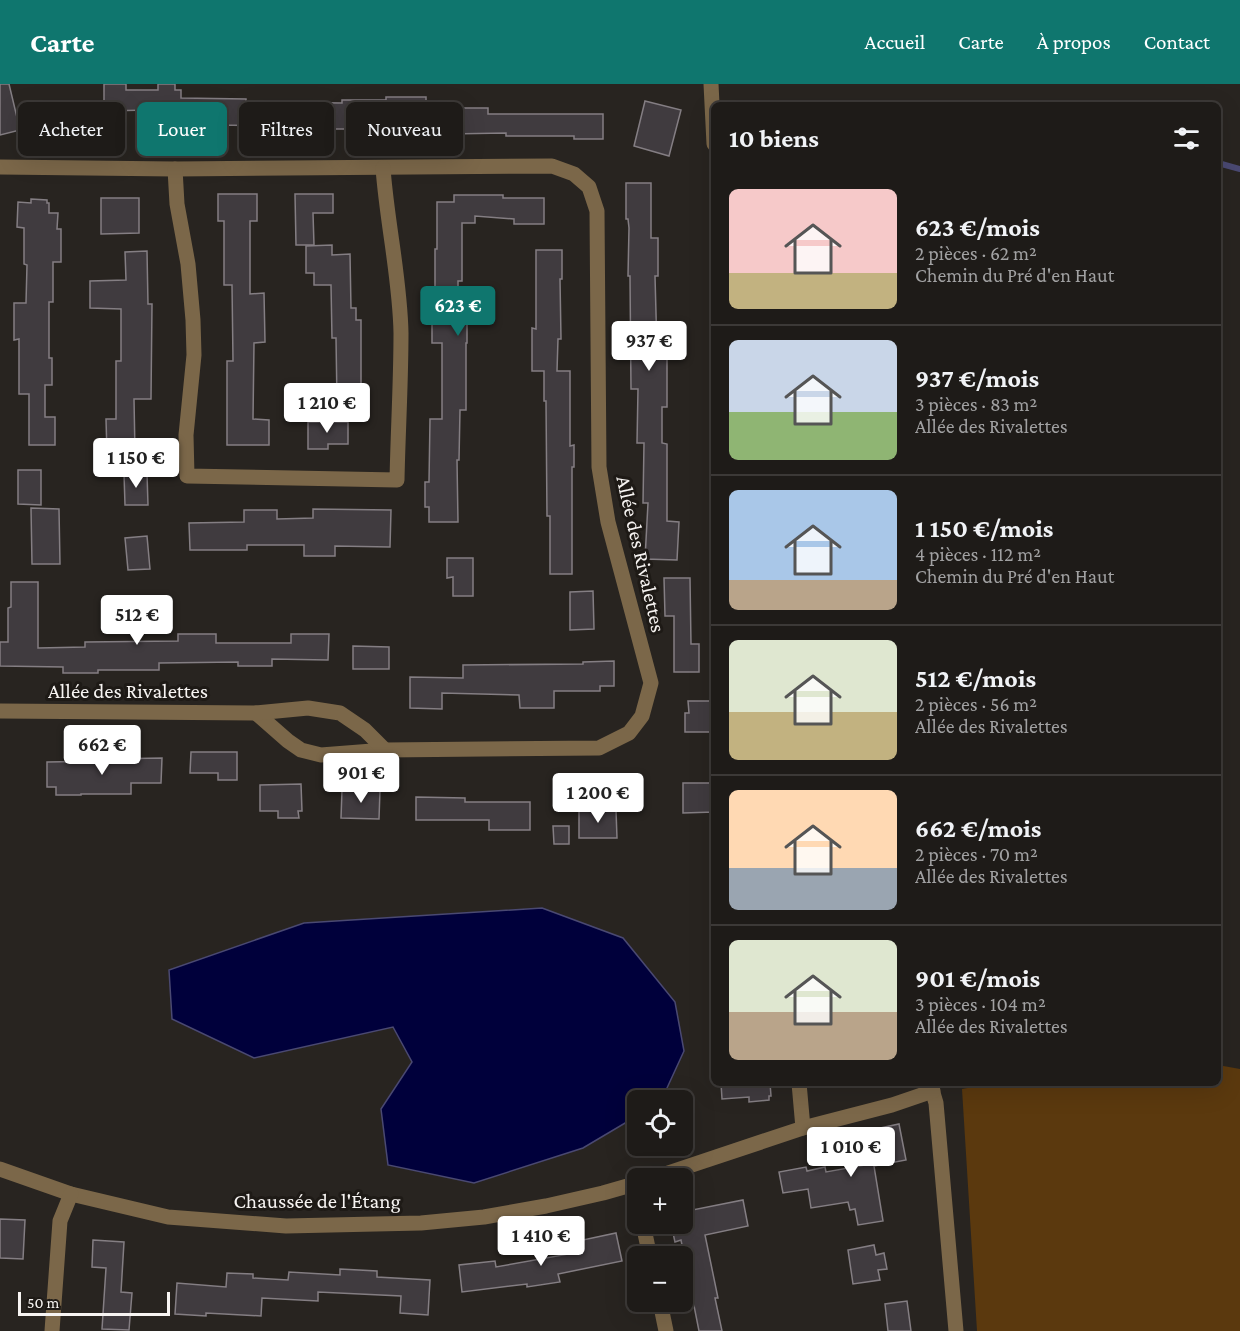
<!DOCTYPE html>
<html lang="fr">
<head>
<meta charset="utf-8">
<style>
  :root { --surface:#1e1b18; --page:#262421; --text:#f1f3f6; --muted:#a1a1a2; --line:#3c3937; --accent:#0f766e }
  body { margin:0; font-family:"Crimson Pro",serif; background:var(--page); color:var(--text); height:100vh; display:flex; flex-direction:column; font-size:22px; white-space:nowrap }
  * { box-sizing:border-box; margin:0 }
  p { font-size:20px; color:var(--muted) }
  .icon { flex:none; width:33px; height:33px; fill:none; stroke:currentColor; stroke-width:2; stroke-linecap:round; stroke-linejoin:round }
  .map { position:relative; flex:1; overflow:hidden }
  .details { position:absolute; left:711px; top:18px; width:510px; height:984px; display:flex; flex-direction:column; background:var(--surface); border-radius:9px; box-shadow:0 6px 24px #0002,0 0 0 2px var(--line) }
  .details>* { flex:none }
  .top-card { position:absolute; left:18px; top:18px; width:570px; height:54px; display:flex; gap:12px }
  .fabs { position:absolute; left:627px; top:1006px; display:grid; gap:12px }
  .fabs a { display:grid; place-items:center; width:66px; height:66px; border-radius:9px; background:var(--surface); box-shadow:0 6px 24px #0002,0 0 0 2px var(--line); font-size:30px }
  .scale { position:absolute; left:18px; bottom:15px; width:152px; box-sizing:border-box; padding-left:6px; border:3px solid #f7f4f2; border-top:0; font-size:16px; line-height:21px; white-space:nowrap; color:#f7f4f2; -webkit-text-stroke:4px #1e1a16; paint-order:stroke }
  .price { position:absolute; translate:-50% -51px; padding:0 14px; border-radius:6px; background:#fff; color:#222; font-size:20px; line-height:39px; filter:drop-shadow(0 2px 3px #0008) }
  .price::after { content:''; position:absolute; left:50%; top:36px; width:18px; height:14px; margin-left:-9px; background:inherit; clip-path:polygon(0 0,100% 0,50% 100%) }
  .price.current { background:var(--accent); color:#fff }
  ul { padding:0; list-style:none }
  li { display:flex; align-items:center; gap:18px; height:150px; padding:0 18px }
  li+li { border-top:2px solid var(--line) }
  li span { display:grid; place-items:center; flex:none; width:168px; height:120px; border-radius:9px; color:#555 }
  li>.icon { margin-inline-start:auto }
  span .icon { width:72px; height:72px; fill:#fffc; stroke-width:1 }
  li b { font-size:26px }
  h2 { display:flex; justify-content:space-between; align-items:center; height:72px; padding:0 18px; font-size:26px }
  .pill { padding:0 21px; border-radius:9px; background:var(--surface); box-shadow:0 6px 24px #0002,0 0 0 2px var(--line); font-size:21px; line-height:54px }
  .pill.current { background:var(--accent); color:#fff }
  header { display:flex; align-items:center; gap:36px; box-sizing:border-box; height:84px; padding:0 30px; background:var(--accent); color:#fff }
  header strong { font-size:28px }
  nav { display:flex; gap:33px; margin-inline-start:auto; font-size:21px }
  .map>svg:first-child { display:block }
</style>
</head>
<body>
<header>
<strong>Carte</strong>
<nav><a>Accueil</a><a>Carte</a><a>À propos</a><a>Contact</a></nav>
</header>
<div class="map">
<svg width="1240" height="1247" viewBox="0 0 1240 1247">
  <rect width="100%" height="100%" fill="#282420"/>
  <!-- green -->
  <path fill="#5b390e" d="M 1218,981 L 1240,985 L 1240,1247 L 977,1247 L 962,1005 L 995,999 L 1218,999 Z"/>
  <!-- water -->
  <path fill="#00003b" stroke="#4a4972" stroke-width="1.5" d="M 542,824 L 623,854 L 675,918 L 684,967 L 661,1017 L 638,1017 L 637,1032 L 583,1064 L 474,1099 L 388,1081 L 381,1025 L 412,978 L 393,943 L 254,974 L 172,935 L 169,886 L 304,839 Z"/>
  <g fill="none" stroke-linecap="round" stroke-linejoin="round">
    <!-- stream -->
    <path stroke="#4a4972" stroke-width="6" d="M 1218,79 L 1240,85"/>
  </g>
  <!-- building -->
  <g fill="#403b3f" stroke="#847e83" stroke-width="1.5">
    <path d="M 0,0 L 9,0 L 20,46 L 0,51 Z"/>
    <path d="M 104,0 L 126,0 L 126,6 L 158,6 L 158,0 L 175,0 L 175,6 L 181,6 L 181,14 L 246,15 L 246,18 L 342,19 L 342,16 L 386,16 L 386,13 L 426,13 L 426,36 L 406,36 L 406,40 L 360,40 L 360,45 L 326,45 L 326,42 L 207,41 L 207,31 L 148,31 L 148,26 L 104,27 Z"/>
    <path d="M 645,17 L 681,26 L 669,72 L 634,62 Z"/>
    <path d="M 449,24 L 488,24 L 488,30 L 603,30 L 603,55 L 574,55 L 574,52 L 506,52 L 506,49 L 448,50 Z"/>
    <path d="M 626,99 L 651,99 L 651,154 L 658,154 L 658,192 L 655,192 L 657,266 L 667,266 L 667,323 L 662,323 L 662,359 L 667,360 L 667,437 L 679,438 L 677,476 L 645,475 L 648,419 L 643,419 L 644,359 L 637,359 L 638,305 L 631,305 L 630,192 L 628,192 L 629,144 L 628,135 L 626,135 Z"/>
    <path d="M 218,110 L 257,110 L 257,137 L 250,137 L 250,210 L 264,209 L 265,258 L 254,259 L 253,335 L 269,336 L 269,361 L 227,361 L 227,277 L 233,277 L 232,201 L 224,201 L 224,137 L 218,137 Z"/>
    <path d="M 295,110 L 333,110 L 333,129 L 313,129 L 314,161 L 296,161 Z"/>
    <path d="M 454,111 L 503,111 L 503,114 L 544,114 L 544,140 L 514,140 L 514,135 L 475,132 L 475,139 L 462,139 L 462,197 L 458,197 L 458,240 L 467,240 L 467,259 L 466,259 L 466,326 L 460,326 L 459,376 L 457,376 L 458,438 L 429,438 L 429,423 L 425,423 L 425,398 L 429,398 L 430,335 L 442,335 L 442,259 L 432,259 L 432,226 L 435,226 L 435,165 L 437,165 L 437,118 L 454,118 Z"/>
    <path d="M 101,114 L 139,114 L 139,149 L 101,150 Z"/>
    <path d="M 31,115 L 47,116 L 47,119 L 49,119 L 49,129 L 58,129 L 57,145 L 61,145 L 61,178 L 53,178 L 53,218 L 49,218 L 49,274 L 52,274 L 52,301 L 45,301 L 45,333 L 55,333 L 55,361 L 29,361 L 29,310 L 19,310 L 19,255 L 14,256 L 14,219 L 26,219 L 27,181 L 24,180 L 24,144 L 17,143 L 18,118 L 31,119 Z"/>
    <path d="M 332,161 L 332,171 L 350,170 L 351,224 L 356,224 L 356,236 L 361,236 L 361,317 L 337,317 L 336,254 L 332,254 L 331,201 L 314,201 L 314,189 L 306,189 L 306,162 Z"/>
    <path d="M 536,166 L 562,166 L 562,195 L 560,195 L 561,255 L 558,255 L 557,287 L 570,287 L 570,362 L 574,361 L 574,383 L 572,383 L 572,490 L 550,490 L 550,432 L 547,432 L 546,317 L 544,317 L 544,287 L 532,287 L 532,244 L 536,245 Z"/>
    <path d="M 147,167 L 148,220 L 152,220 L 151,315 L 134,315 L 135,369 L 107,370 L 106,335 L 116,335 L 116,277 L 121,277 L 121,225 L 90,224 L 90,197 L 126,196 L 125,168 Z"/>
    <path d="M 308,338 L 348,338 L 348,360 L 328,360 L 328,365 L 308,365 Z"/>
    <path d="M 18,386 L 41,386 L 41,421 L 18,420 Z"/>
    <path d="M 147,389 L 148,421 L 125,421 L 124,390 Z"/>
    <path d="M 31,424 L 59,425 L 60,480 L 32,480 Z"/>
    <path d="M 313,425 L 391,426 L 390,463 L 335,462 L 335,472 L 304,472 L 304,461 L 247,461 L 247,466 L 190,466 L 189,439 L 244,438 L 244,426 L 277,426 L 277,435 L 313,434 Z"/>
    <path d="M 147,452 L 150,485 L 128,486 L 125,454 Z"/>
    <path d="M 447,474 L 473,474 L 473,512 L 453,512 L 453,493 L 447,494 Z"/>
    <path d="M 664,494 L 690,494 L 691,560 L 699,560 L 699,588 L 674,588 L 674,532 L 665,532 Z"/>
    <path d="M 11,498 L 38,498 L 38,564 L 85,563 L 85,558 L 178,557 L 178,550 L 216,550 L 216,559 L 291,559 L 291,550 L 329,550 L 328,576 L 272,575 L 272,582 L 238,582 L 238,578 L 159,579 L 159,586 L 98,586 L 98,589 L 63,589 L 63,583 L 0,582 L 0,558 L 8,558 L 8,524 L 11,523 Z"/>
    <path d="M 593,507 L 594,545 L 570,546 L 570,508 Z"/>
    <path d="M 353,562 L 389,563 L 389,585 L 353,585 Z"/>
    <path d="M 614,577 L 614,602 L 600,602 L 600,607 L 554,607 L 554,624 L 520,624 L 519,611 L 442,609 L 442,625 L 410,624 L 410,593 L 463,594 L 463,581 L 583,580 L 583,578 Z"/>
    <path d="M 688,617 L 713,617 L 713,648 L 685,648 L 685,629 L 689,629 Z"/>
    <path d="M 191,668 L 237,668 L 237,696 L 218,696 L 218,689 L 190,689 Z"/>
    <path d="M 162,674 L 161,699 L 131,699 L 131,710 L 81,710 L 81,711 L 56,711 L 56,703 L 47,703 L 47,678 L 107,677 L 107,675 Z"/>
    <path d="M 683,699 L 714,699 L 714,728 L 683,729 Z"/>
    <path d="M 301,700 L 302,727 L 298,727 L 299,734 L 278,734 L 278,727 L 260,727 L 260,701 Z"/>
    <path d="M 342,706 L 380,706 L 379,735 L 341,734 Z"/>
    <path d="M 416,713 L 465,714 L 465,718 L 530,718 L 530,746 L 489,746 L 489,736 L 416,736 Z"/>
    <path d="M 616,726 L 617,754 L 579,754 L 579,727 Z"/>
    <path d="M 553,742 L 569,742 L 569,760 L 554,760 Z"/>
    <path d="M 721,999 L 770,999 L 771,1012 L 769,1012 L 769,1016 L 749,1018 L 749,1013 L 722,1015 Z"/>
    <path d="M 899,1040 L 906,1076 L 874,1082 L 883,1137 L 858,1141 L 855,1125 L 850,1126 L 848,1118 L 811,1124 L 808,1105 L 783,1109 L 779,1088 L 806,1083 L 807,1087 L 825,1083 L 826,1088 L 871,1080 L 866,1058 L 868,1058 L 866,1047 Z"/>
    <path d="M 743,1116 L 748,1142 L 705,1151 L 718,1214 L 715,1214 L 722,1247 L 699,1247 L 681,1156 L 675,1158 L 671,1140 L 682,1140 L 682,1128 Z"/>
    <path d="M 0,1135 L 25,1136 L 23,1175 L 0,1174 Z"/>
    <path d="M 616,1149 L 622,1177 L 558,1190 L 560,1198 L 527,1203 L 527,1200 L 462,1208 L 459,1181 L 495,1177 L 496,1183 L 580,1168 L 578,1157 Z"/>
    <path d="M 93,1156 L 124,1158 L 121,1208 L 132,1209 L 129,1246 L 102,1245 L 106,1184 L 92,1183 Z"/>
    <path d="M 874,1161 L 876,1171 L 884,1169 L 887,1185 L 878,1186 L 880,1196 L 853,1200 L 848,1166 Z"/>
    <path d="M 340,1185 L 377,1187 L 377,1193 L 430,1196 L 428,1231 L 400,1229 L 401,1212 L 318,1208 L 318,1217 L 262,1214 L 261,1232 L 206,1229 L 206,1232 L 175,1230 L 177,1199 L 226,1203 L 227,1189 L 253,1190 L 253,1194 L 288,1196 L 289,1188 L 340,1191 Z"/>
    <path d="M 907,1217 L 911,1247 L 888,1247 L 885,1220 Z"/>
  </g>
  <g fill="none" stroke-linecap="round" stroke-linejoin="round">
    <!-- minor -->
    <g stroke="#7b6749" stroke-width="15">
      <path d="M 711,0 L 714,60"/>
      <path d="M 0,83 L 175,85 L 552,82 L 574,90 L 589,103 L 597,127 L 599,383 L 608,438 L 651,599 L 642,632 L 629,649 L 599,664 L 385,666 L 321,671 L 301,666 L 288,657 L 256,629"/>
      <path d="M 175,85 L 177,120 L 188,180 L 193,236 L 194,271 L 186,351 L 187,392 L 397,396 C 398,347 401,298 401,249 C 400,194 387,139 383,84"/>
      <path d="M 0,627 L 256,629 L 308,624 L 340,629 L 365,646 L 385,666"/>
      <path d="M 799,999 L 803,1044"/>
      <path d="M 930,999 L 936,1019 L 956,1247"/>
      <path d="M 0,1085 L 71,1110 L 168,1133 L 286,1142 L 421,1139 L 484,1133 L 546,1122 L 603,1109 L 638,1099"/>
      <path d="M 650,1095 L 803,1044 L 892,1021 L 933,1007"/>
      <path d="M 643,1140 L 650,1173"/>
      <path d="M 660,1218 L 666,1247"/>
      <path d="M 52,1247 L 60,1137 L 71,1110"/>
    </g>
  </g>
  <g text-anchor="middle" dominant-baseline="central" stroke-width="6" stroke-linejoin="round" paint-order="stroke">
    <!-- street labels -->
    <g font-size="21" fill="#f7f4f2" stroke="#1e1a16">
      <text transform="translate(641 470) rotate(77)">Allée des Rivalettes</text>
      <text x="128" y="607">Allée des Rivalettes</text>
      <text x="317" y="1117">Chaussée de l'Étang</text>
    </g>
  </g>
</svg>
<div class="fabs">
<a><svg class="icon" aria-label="locate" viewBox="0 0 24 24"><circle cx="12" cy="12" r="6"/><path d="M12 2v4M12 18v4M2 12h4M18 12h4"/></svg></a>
<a>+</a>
<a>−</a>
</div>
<div class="scale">50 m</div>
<b class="price current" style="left:458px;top:253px">623 €</b>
<b class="price" style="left:649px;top:288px">937 €</b>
<b class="price" style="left:327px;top:350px">1 210 €</b>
<b class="price" style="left:136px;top:405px">1 150 €</b>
<b class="price" style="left:137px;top:562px">512 €</b>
<b class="price" style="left:102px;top:692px">662 €</b>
<b class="price" style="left:361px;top:720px">901 €</b>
<b class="price" style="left:598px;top:740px">1 200 €</b>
<b class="price" style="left:851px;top:1094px">1 010 €</b>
<b class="price" style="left:541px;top:1183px">1 410 €</b>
<div class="top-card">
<a class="pill">Acheter</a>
<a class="pill current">Louer</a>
<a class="pill">Filtres</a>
<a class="pill">Nouveau</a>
</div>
<section class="details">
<h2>10 biens<svg class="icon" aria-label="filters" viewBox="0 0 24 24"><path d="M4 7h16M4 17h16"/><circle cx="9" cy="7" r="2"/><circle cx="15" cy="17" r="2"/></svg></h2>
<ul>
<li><span style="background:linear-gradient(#f6c9c9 70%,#c2b280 0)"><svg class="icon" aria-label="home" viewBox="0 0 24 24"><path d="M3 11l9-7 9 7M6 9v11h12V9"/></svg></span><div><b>623 €/mois</b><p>2 pièces · 62 m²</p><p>Chemin du Pré d'en Haut</p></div></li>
<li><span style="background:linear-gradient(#c9d6e8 60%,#8fb573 0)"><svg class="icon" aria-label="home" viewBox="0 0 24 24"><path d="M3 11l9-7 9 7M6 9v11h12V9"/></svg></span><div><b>937 €/mois</b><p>3 pièces · 83 m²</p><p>Allée des Rivalettes</p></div></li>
<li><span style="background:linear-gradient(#a9c7e8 75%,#b9a48a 0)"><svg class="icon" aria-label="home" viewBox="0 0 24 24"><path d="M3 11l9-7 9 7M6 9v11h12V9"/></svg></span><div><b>1 150 €/mois</b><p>4 pièces · 112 m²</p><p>Chemin du Pré d'en Haut</p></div></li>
<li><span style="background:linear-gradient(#dfe7d0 60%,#c2b280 0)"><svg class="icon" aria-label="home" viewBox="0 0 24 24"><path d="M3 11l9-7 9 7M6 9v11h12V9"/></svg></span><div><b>512 €/mois</b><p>2 pièces · 56 m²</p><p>Allée des Rivalettes</p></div></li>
<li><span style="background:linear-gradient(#ffd9b3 65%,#9aa5b1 0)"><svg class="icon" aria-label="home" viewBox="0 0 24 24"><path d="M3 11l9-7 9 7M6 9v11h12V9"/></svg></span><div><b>662 €/mois</b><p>2 pièces · 70 m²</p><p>Allée des Rivalettes</p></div></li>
<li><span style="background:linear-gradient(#dfe7d0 60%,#b9a48a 0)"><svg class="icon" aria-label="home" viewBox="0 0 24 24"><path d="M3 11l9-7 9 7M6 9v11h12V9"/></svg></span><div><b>901 €/mois</b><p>3 pièces · 104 m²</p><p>Allée des Rivalettes</p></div></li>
</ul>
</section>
</div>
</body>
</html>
